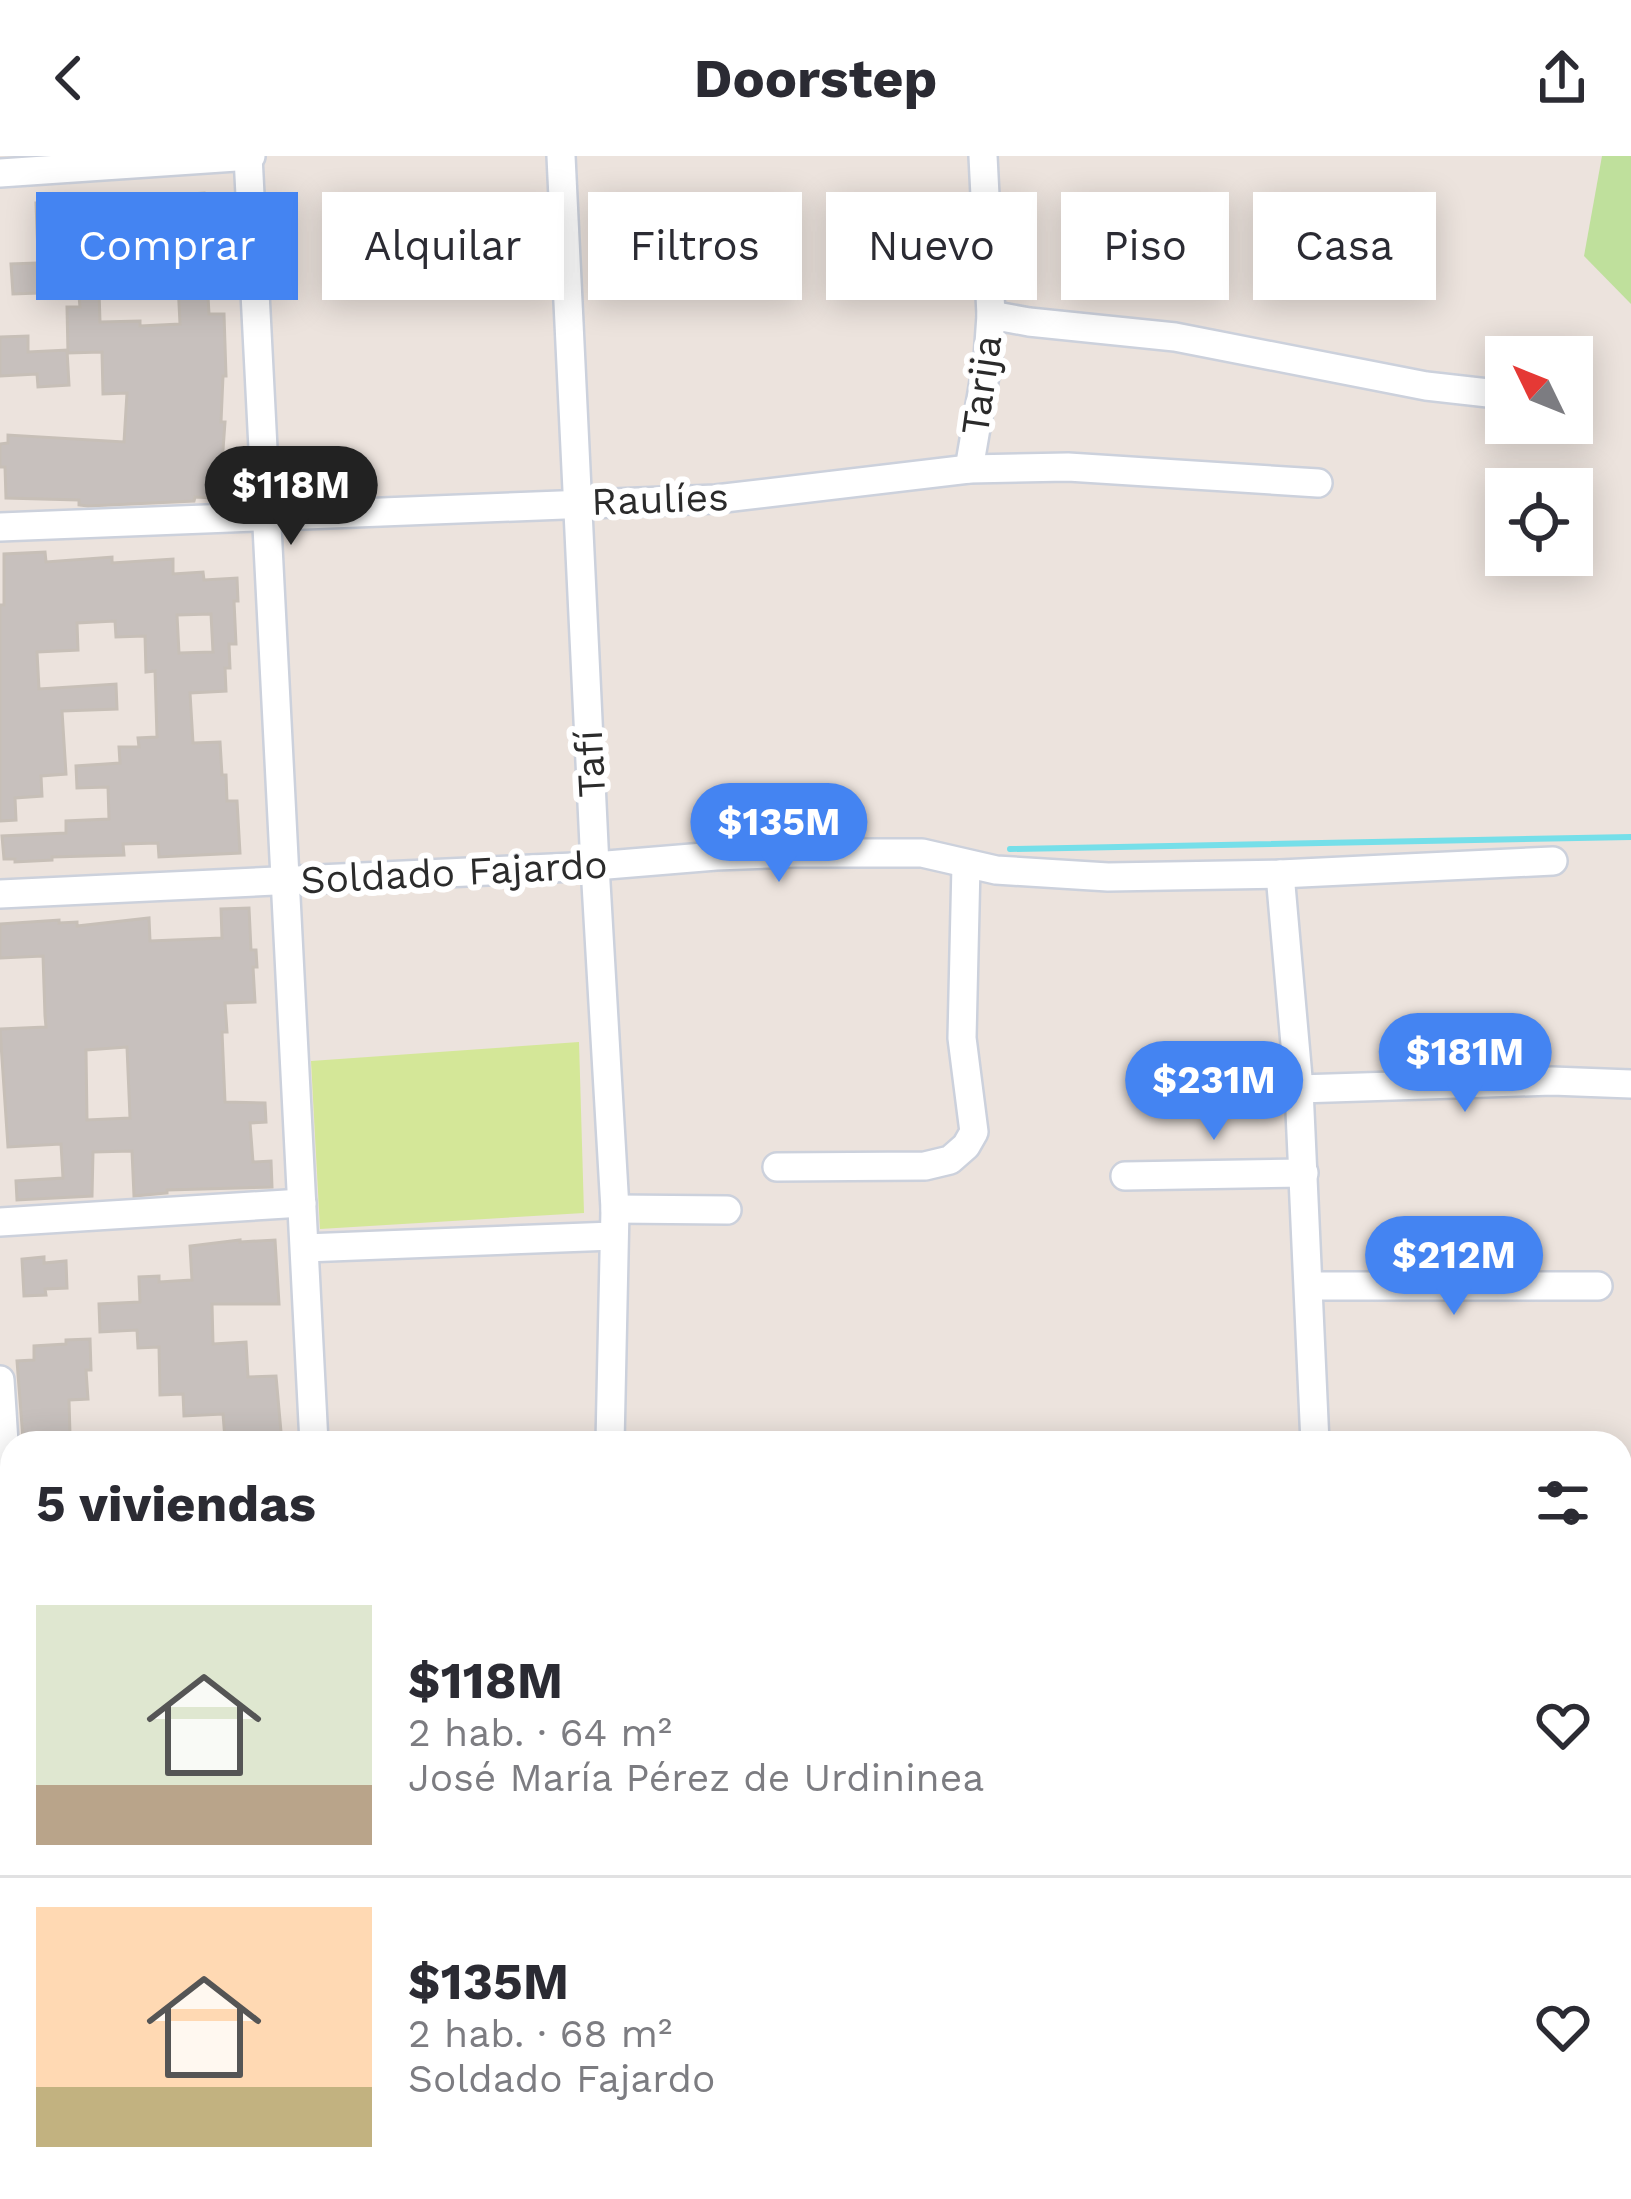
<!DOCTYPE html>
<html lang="es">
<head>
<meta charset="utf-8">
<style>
  :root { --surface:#fff; --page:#f2f2f3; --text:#2b2b33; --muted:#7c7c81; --line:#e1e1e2; --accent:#4484f2 }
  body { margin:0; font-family:"Work Sans",sans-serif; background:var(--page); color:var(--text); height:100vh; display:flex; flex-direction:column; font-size:45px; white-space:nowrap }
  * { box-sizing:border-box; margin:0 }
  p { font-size:39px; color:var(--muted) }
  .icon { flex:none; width:66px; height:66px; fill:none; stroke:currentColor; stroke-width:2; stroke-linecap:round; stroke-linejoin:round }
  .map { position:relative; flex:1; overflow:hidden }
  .side { position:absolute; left:0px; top:1275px; width:1632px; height:768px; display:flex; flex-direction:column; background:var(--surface); border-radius:36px 36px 0 0; box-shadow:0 6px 30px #0003 }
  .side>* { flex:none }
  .banner { position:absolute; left:36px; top:36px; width:1560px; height:108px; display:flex; gap:24px }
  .needle { width:78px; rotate:313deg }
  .tools { position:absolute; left:1485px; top:180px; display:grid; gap:24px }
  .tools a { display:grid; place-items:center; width:108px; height:108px; border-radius:0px; background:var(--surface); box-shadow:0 6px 30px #0003; font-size:60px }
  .price { position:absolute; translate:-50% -102px; padding:0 27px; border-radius:42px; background:var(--accent); color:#fff; font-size:39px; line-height:78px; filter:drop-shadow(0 3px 6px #0008) }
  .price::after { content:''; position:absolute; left:50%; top:72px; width:36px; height:27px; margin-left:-18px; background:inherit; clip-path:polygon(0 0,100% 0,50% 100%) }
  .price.on { background:#222; color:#fff }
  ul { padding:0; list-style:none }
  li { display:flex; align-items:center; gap:36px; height:300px; padding:0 36px }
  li+li { border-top:3px solid var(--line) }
  li span { display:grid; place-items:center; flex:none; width:336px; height:240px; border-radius:0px; color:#555 }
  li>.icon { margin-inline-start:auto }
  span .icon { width:144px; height:144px; fill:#fffc; stroke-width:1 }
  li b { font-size:51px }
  h2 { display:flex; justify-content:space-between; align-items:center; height:144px; padding:0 36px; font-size:51px }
  .chip { padding:0 42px; border-radius:0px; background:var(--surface); box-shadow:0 6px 30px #0003; font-size:42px; line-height:108px }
  .chip.on { background:var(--accent); color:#fff }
  header { display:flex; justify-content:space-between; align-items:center; height:156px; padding:0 36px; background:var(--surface); font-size:54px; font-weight:700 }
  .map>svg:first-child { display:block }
</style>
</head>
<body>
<header><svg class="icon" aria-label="back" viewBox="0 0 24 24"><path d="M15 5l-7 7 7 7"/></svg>Doorstep<svg class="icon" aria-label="share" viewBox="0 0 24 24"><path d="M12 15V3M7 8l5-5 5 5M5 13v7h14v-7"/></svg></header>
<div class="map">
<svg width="1631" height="2043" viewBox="0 0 1631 2043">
  <rect width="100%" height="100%" fill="#ece3dd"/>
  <!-- green -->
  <path fill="#bfe09c" d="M 1602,0 L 1631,0 L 1631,148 L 1584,100 Z"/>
  <!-- pitch -->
  <path fill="#d4e798" d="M 579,886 L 584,1057 L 320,1073 L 311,905 Z"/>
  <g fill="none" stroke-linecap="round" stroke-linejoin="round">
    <!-- stream -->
    <path stroke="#75dfe9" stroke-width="6" d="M 1010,693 L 1631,681"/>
  </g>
  <!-- building -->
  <g fill="#c7c0bd" stroke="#c7bfb7" stroke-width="3" fill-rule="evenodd">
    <path d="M 204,37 L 205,73 L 216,72 L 217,94 L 212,94 L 214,123 L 207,123 L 209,158 L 224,158 L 226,220 L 223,220 L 221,266 L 225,266 L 221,322 L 231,323 L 230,343 L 195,341 L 194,345 L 88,350 L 79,349 L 79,344 L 6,342 L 5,311 L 0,311 L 0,288 L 8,287 L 8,279 L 124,286 L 127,237 L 103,238 L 102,196 L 68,197 L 67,151 L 80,151 L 75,96 L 38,98 L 36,47 L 61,46 L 61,53 L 82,52 L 83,88 L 139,87 L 139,82 L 162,81 L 161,61 L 177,61 L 176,39 ZM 161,107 L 162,128 L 178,127 L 180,168 L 140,170 L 140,165 L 100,166 L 99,135 L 125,134 L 124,109 Z"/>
    <path d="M 36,107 L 38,137 L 13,138 L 11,108 Z"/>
    <path d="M 28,180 L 28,196 L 67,194 L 69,229 L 38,231 L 37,218 L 0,220 L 0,181 Z"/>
    <path d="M 45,396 L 46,406 L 112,401 L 112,407 L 173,403 L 173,418 L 203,416 L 204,424 L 237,422 L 238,445 L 234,445 L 236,488 L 229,488 L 230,512 L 225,512 L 226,535 L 190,537 L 193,587 L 220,586 L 222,619 L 226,619 L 227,645 L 237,645 L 240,697 L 159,701 L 158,687 L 123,688 L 124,699 L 52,701 L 52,704 L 15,706 L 15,703 L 4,703 L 2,680 L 66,677 L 66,665 L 109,663 L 108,631 L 77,632 L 76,610 L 120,607 L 119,591 L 139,591 L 138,582 L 157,581 L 155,515 L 146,516 L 145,480 L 116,481 L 115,465 L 77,467 L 78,494 L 37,496 L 39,533 L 116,528 L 117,553 L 62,555 L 66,618 L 41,620 L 42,640 L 15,642 L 16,664 L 0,665 L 0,449 L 4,449 L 4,398 ZM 211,458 L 213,496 L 179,497 L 177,459 Z"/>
    <path d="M 249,752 L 251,794 L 256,794 L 257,811 L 253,811 L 255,846 L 225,847 L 227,876 L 222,876 L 225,946 L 265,947 L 266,966 L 250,967 L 253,1006 L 271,1005 L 272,1031 L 167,1034 L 167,1037 L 134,1040 L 132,995 L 93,996 L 92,1040 L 17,1044 L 16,1025 L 63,1022 L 61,988 L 8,991 L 0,873 L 46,871 L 45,860 L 43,800 L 0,802 L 0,768 L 59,764 L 59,767 L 77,766 L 77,770 L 149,762 L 150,785 L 222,782 L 221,753 ZM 127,891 L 130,962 L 87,964 L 86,894 Z"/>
    <path d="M 240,1084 L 240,1086 L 275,1084 L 279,1148 L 212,1148 L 213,1188 L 246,1186 L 248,1221 L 276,1220 L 282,1287 L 228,1287 L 228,1283 L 225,1283 L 223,1258 L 184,1260 L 183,1238 L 160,1239 L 159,1191 L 138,1192 L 137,1174 L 100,1176 L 99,1148 L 140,1146 L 139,1121 L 159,1120 L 159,1126 L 192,1124 L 190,1090 Z"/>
    <path d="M 44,1101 L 44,1107 L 66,1105 L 67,1132 L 45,1133 L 46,1139 L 24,1140 L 22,1103 Z"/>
    <path d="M 90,1183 L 91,1214 L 86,1214 L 88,1243 L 69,1244 L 70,1279 L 23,1283 L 17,1205 L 34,1204 L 34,1190 L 66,1188 L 66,1184 Z"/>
  </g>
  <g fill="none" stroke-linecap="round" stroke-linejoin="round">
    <!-- minor casing -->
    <g stroke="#ccd1dc" stroke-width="32">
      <g id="minor">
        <path d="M 248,0 L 314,1287"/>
        <path d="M 561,0 L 595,710 L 615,1053 L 610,1287"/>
        <path d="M 0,17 L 251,0"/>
        <path d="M 991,159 L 1029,166 L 1175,181 L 1426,230 L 1506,239"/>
        <path d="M 969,313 L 988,202 L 991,159 L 983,0"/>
        <path d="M 0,371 L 716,343 L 969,313 L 1068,311 L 1318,327"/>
        <path d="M 1280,718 L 1299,933 L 1315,1287"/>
        <path d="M 0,738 L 595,710 L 716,700 L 794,697 L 922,697 L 996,714 L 1108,721 L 1280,718 L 1553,705"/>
        <path d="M 1299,933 L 1552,925 L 1631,928"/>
        <path d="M 777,1011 L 925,1010 L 950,1004 L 966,990 L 974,976 L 962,882 L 966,709"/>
        <path d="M 1125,1020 L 1304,1017"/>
        <path d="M 615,1053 L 727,1054"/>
        <path d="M 0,1066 L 302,1047"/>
        <path d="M 305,1092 L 613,1080"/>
        <path d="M 1310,1130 L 1598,1130"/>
        <path d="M 0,1224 L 12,1412"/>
        <path d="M 0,1777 L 12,1776"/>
        <path d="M 44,2031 L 44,2043"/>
        <path d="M 360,2031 L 360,2043"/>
        <path d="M 626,2042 L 628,2031"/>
      </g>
    </g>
    <!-- minor -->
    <use href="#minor" stroke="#fff" stroke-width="27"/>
  </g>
  <g text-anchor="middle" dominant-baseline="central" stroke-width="12" stroke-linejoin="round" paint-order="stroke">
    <!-- street labels -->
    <g font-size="39" fill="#2b2b2b" stroke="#fff">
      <text transform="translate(981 229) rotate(-82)">Tarija</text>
      <text transform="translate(660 343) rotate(-2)">Raulíes</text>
      <text transform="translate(590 608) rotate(-93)">Tafí</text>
      <text transform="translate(454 716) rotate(-3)">Soldado Fajardo</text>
    </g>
  </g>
</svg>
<div class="tools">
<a><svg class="needle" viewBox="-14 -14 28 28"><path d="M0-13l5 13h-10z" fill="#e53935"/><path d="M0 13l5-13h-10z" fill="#7c7c81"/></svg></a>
<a><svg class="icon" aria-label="locate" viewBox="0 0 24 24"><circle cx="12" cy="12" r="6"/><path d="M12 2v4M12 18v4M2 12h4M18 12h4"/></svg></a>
</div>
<b class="price on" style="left:291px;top:392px">$118M</b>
<b class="price" style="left:779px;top:729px">$135M</b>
<b class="price" style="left:1465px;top:959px">$181M</b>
<b class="price" style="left:1214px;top:987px">$231M</b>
<b class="price" style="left:1454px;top:1162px">$212M</b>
<div class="banner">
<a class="chip on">Comprar</a>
<a class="chip">Alquilar</a>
<a class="chip">Filtros</a>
<a class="chip">Nuevo</a>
<a class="chip">Piso</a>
<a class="chip">Casa</a>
</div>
<section class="side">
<h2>5 viviendas<svg class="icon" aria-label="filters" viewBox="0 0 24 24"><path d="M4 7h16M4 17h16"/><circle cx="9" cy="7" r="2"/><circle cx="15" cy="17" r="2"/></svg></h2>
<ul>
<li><span style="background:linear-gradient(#dfe7d0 75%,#b9a48a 0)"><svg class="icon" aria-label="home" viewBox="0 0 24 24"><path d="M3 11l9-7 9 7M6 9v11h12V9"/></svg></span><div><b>$118M</b><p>2 hab. · 64 m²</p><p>José María Pérez de Urdininea</p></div><svg class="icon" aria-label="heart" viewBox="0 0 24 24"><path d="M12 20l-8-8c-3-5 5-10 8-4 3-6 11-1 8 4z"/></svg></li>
<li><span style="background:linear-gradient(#ffd9b3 75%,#c2b280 0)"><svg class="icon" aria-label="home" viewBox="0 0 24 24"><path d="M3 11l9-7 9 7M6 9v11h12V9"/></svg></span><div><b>$135M</b><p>2 hab. · 68 m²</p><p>Soldado Fajardo</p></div><svg class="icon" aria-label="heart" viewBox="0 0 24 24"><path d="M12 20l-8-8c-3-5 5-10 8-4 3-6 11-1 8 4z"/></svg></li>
</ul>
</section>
</div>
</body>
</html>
